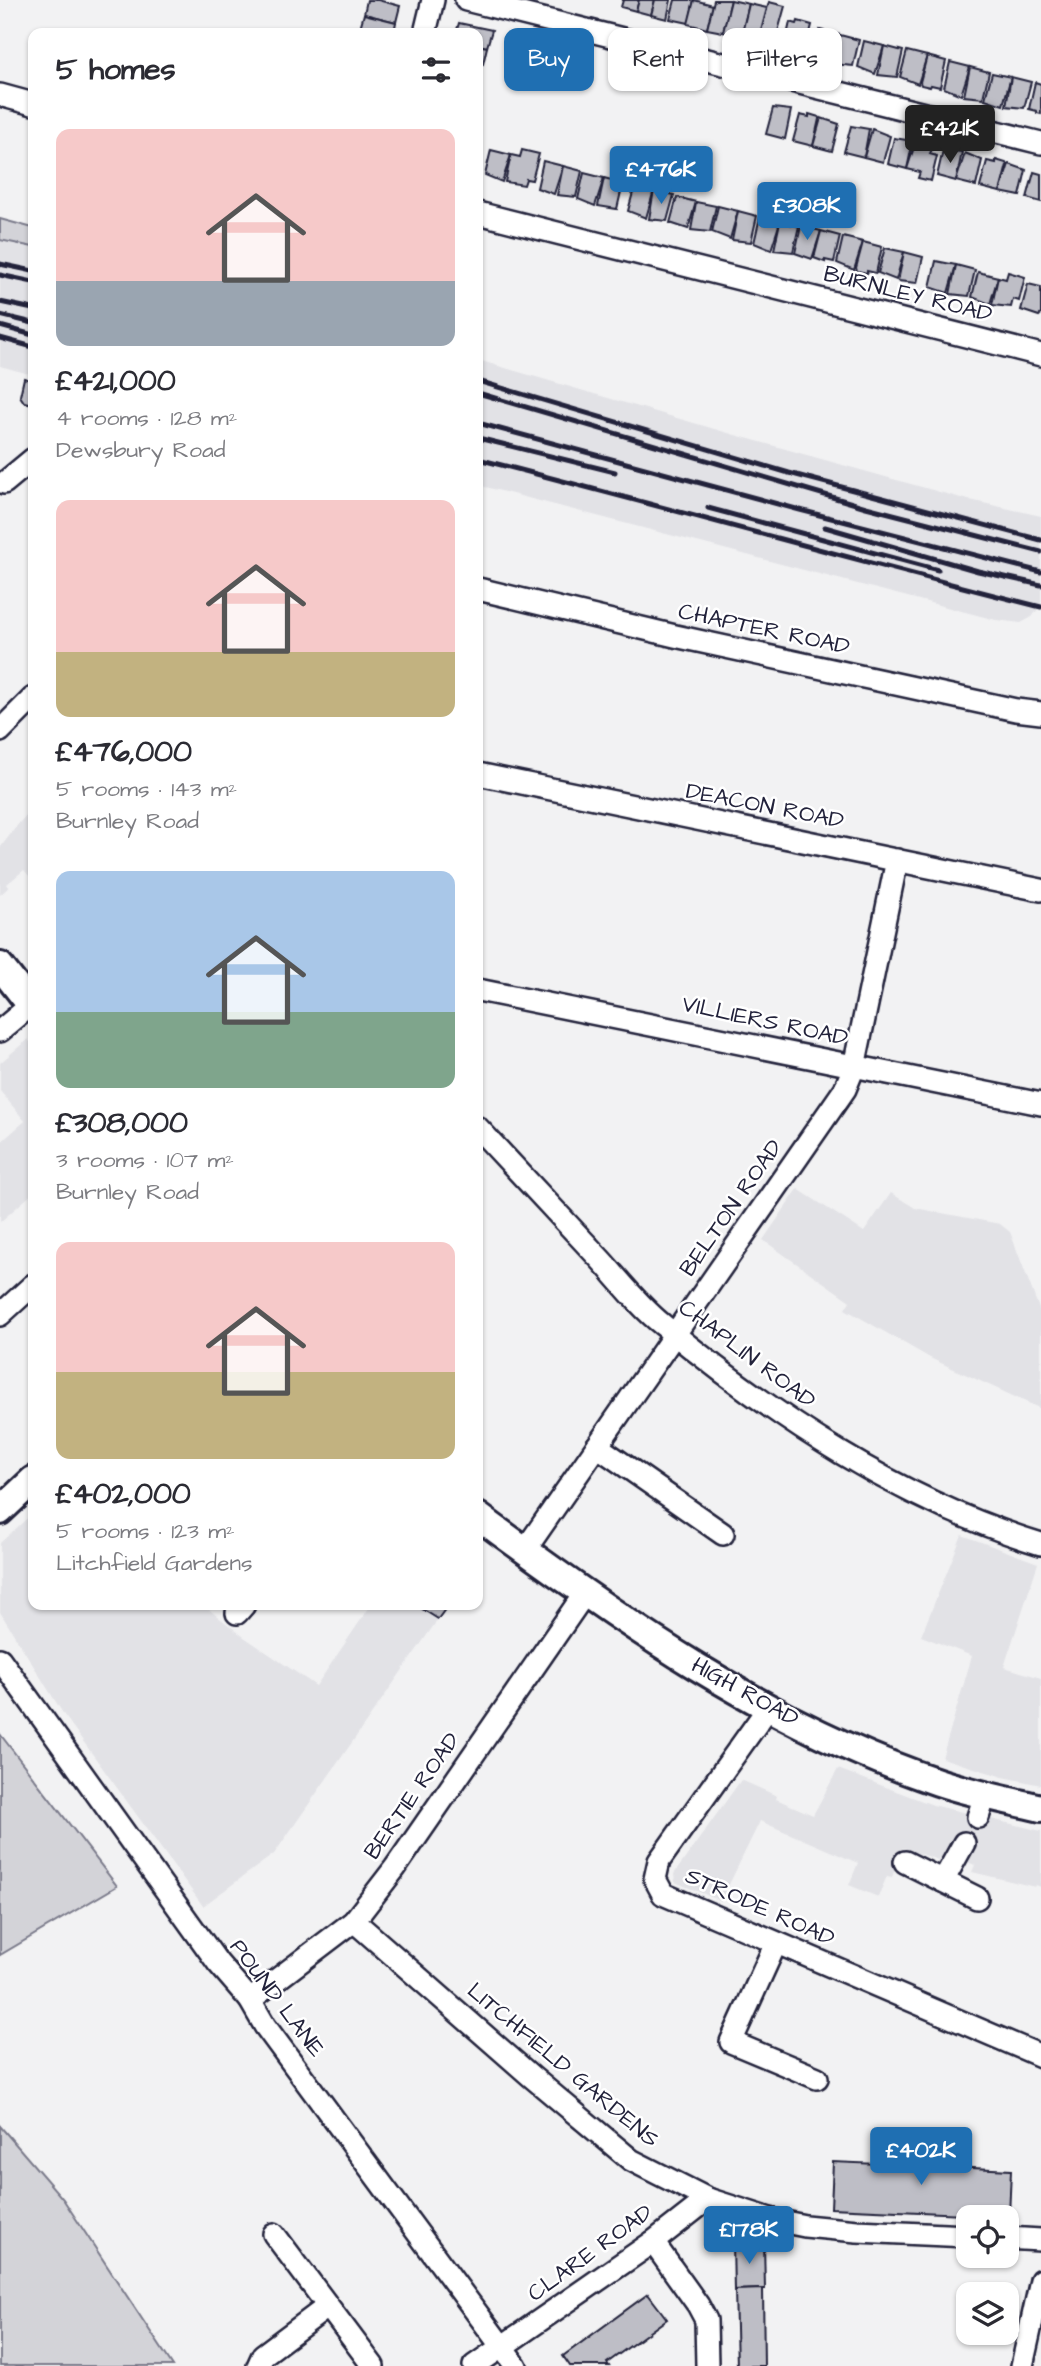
<!DOCTYPE html>
<html lang="en">
<head>
<meta charset="utf-8">
<style>
  :root { --surface:#fff; --page:#f2f2f3; --text:#2b2b33; --muted:#7c7c81; --accent:#1f6fb2 }
  body { margin:0; font-family:"Architects Daughter",sans-serif; background:var(--page); color:var(--text); height:100vh; display:flex; flex-direction:column; font-size:26px; white-space:nowrap }
  * { box-sizing:border-box; margin:0 }
  p { font-size:23px; color:var(--muted) }
  .icon { flex:none; width:38px; height:38px; fill:none; stroke:currentColor; stroke-width:2; stroke-linecap:round; stroke-linejoin:round }
  .map { position:relative; flex:1; overflow:hidden }
  .panel { position:absolute; left:28px; top:28px; width:455px; height:1582px; display:flex; flex-direction:column; background:var(--surface); border-radius:14px; box-shadow:0 2px 5px #0004 }
  .panel>* { flex:none }
  .top-card { position:absolute; left:504px; top:28px; width:430px; height:63px; display:flex; gap:14px }
  .tools { position:absolute; left:956px; top:2205px; display:grid; gap:14px }
  .tools a { display:grid; place-items:center; width:63px; height:63px; border-radius:14px; background:var(--surface); box-shadow:0 2px 5px #0004; font-size:35px }
  .price { position:absolute; translate:-50% -60px; padding:0 16px; border-radius:7px; background:var(--accent); color:#fff; font-size:23px; line-height:46px; filter:drop-shadow(0 2px 4px #0008) }
  .price::after { content:''; position:absolute; left:50%; top:42px; width:21px; height:16px; margin-left:-10px; background:inherit; clip-path:polygon(0 0,100% 0,50% 100%) }
  .price.current { background:#222; color:#fff }
  ul { padding:0; list-style:none }
  li { display:grid; align-content:center; gap:14px; height:371px; padding:0 28px }
  li span { display:grid; place-items:center; height:217px; border-radius:14px; color:#555 }
  li>.icon { margin-inline-start:auto }
  span .icon { width:126px; height:126px; fill:#fffc; stroke-width:1 }
  li b { font-size:30px }
  h2 { display:flex; justify-content:space-between; align-items:center; height:84px; padding:0 28px; font-size:30px }
  .tag { padding:0 24px; border-radius:14px; background:var(--surface); box-shadow:0 2px 5px #0004; font-size:24px; line-height:63px }
  .tag.current { background:var(--accent); color:#fff }
  .map>svg:first-child { display:block }
</style>
</head>
<body>
<div class="map">
<svg width="1041" height="2366" viewBox="0 0 1041 2366">
  <rect width="100%" height="100%" fill="#f2f2f3"/>
  <filter id="ink" filterUnits="userSpaceOnUse"><feTurbulence type="fractalNoise" baseFrequency=".0143" numOctaves="2"/><feDisplacementMap in="SourceGraphic" scale="14" xChannelSelector="R" yChannelSelector="G"/><feConvolveMatrix kernelMatrix="1 2 1 2 8 2 1 2 1" color-interpolation-filters="sRGB"/></filter>
  <g filter="url(#ink)">
    <!-- built -->
    <g fill="#e2e2e6">
      <path d="M 0,219 L 33,228 L 33,375 L 0,366 Z"/>
      <path d="M 478,360 L 735,435 L 961,498 L 1041,516 L 1041,610 L 1038,609 L 1032,617 L 1021,623 L 996,620 L 478,485 Z"/>
      <path d="M 33,808 L 33,880 L 24,870 L 7,884 L 9,887 L 0,895 L 0,848 L 19,823 Z"/>
      <path d="M 28,1039 L 33,1047 L 33,1193 L 0,1222 L 0,1143 L 25,1121 L 0,1091 L 0,1063 Z"/>
      <path d="M 798,1189 L 864,1232 L 891,1193 L 915,1208 L 1000,1224 L 1010,1232 L 1041,1314 L 1041,1409 L 930,1358 L 845,1309 L 850,1301 L 763,1240 Z"/>
      <path d="M 33,1513 L 33,1605 L 203,1605 L 244,1637 L 316,1686 L 371,1605 L 448,1605 L 274,1854 L 203,1906 L 64,1715 L 0,1612 L 0,1543 Z"/>
      <path d="M 962,1535 L 1038,1563 L 1004,1667 L 1041,1678 L 1041,1785 L 1003,1777 L 942,1758 L 972,1656 L 921,1636 Z"/>
      <path d="M 838,1769 L 933,1805 L 1041,1831 L 1041,1887 L 1036,1885 L 1035,1887 L 972,1872 L 975,1865 L 960,1859 L 956,1866 L 903,1848 L 892,1877 L 887,1876 L 878,1897 L 849,1885 L 858,1863 L 760,1821 L 721,1901 L 675,1882 L 674,1874 L 741,1780 L 777,1796 L 776,1799 L 813,1815 Z"/>
    </g>
    <!-- green -->
    <g fill="#d3d3d8" stroke="#7a7a8a" stroke-width="2">
      <path d="M 0,219 L 33,228 L 33,247 L 0,240 Z"/>
      <path d="M 0,1734 L 117,1886 L 0,1955 Z"/>
      <path d="M 0,2126 L 63,2199 L 173,2366 L 0,2366 Z"/>
    </g>
    <!-- building -->
    <g fill="#bebec6" stroke="#22223b" stroke-width="2">
      <path d="M 367,0 L 378,0 L 400,6 L 396,22 L 364,14 Z"/>
      <path d="M 623,0 L 639,0 L 636,11 L 621,7 Z"/>
      <path d="M 639,0 L 655,0 L 651,15 L 636,11 Z"/>
      <path d="M 655,0 L 671,0 L 667,19 L 651,15 Z"/>
      <path d="M 675,0 L 694,0 L 689,23 L 670,19 Z"/>
      <path d="M 694,0 L 713,5 L 707,29 L 688,24 Z"/>
      <path d="M 714,0 L 731,0 L 723,32 L 707,29 Z"/>
      <path d="M 731,0 L 749,4 L 741,37 L 723,32 Z"/>
      <path d="M 769,2 L 785,6 L 774,46 L 758,42 Z"/>
      <path d="M 749,4 L 767,8 L 758,42 L 741,37 Z"/>
      <path d="M 364,14 L 396,22 L 394,33 L 359,31 Z"/>
      <path d="M 798,21 L 812,25 L 805,53 L 801,53 L 801,55 L 788,52 L 788,50 L 784,49 L 790,22 L 797,24 Z"/>
      <path d="M 459,23 L 492,30 L 487,47 L 478,45 L 478,33 L 456,33 Z"/>
      <path d="M 820,30 L 840,35 L 831,63 L 814,56 Z"/>
      <path d="M 840,35 L 859,40 L 853,66 L 834,64 Z"/>
      <path d="M 864,41 L 884,46 L 875,74 L 858,67 Z"/>
      <path d="M 478,45 L 487,47 L 483,64 L 478,63 Z"/>
      <path d="M 884,46 L 903,51 L 897,77 L 878,75 Z"/>
      <path d="M 907,51 L 927,56 L 918,84 L 900,77 Z"/>
      <path d="M 927,56 L 946,61 L 940,87 L 931,85 L 930,87 L 921,85 L 920,82 Z"/>
      <path d="M 950,62 L 970,67 L 961,95 L 944,88 Z"/>
      <path d="M 970,67 L 989,72 L 983,98 L 964,96 Z"/>
      <path d="M 992,73 L 1011,77 L 1003,105 L 985,99 Z"/>
      <path d="M 1011,77 L 1031,82 L 1024,108 L 1006,106 Z"/>
      <path d="M 1035,82 L 1041,84 L 1041,114 L 1037,113 L 1037,111 L 1029,109 Z"/>
      <path d="M 773,108 L 791,110 L 785,139 L 766,134 Z"/>
      <path d="M 809,114 L 819,117 L 819,119 L 813,146 L 793,141 L 800,115 L 809,117 Z"/>
      <path d="M 821,118 L 839,124 L 832,151 L 813,146 Z"/>
      <path d="M 851,126 L 869,129 L 864,157 L 844,152 Z"/>
      <path d="M 872,129 L 890,136 L 883,162 L 864,157 Z"/>
      <path d="M 894,138 L 913,141 L 907,169 L 888,164 Z"/>
      <path d="M 916,141 L 932,148 L 930,154 L 937,156 L 931,181 L 918,178 L 920,172 L 907,169 Z"/>
      <path d="M 491,150 L 511,155 L 502,182 L 485,175 Z"/>
      <path d="M 522,150 L 539,154 L 532,180 L 526,179 L 524,185 L 505,182 L 511,155 L 520,157 Z"/>
      <path d="M 943,150 L 962,152 L 956,181 L 937,176 Z"/>
      <path d="M 965,153 L 982,160 L 976,186 L 956,181 Z"/>
      <path d="M 996,160 L 1006,163 L 1007,165 L 1000,192 L 980,187 L 987,161 L 996,163 Z"/>
      <path d="M 543,161 L 563,166 L 554,194 L 537,188 Z"/>
      <path d="M 1009,164 L 1026,170 L 1020,196 L 1000,192 Z"/>
      <path d="M 563,166 L 582,171 L 576,197 L 557,195 Z"/>
      <path d="M 1034,172 L 1041,174 L 1041,202 L 1027,198 Z"/>
      <path d="M 584,173 L 604,178 L 595,206 L 578,199 Z"/>
      <path d="M 604,178 L 623,183 L 617,209 L 598,206 Z"/>
      <path d="M 635,185 L 654,190 L 646,218 L 628,211 Z"/>
      <path d="M 654,190 L 674,195 L 667,221 L 649,219 Z"/>
      <path d="M 677,197 L 696,202 L 688,229 L 670,223 Z"/>
      <path d="M 696,202 L 716,206 L 710,232 L 691,230 Z"/>
      <path d="M 718,206 L 738,211 L 730,239 L 712,232 Z"/>
      <path d="M 738,211 L 757,216 L 751,242 L 732,240 Z"/>
      <path d="M 760,217 L 780,222 L 771,250 L 754,243 Z"/>
      <path d="M 780,222 L 799,226 L 793,252 L 774,250 Z"/>
      <path d="M 801,226 L 821,231 L 812,259 L 795,253 Z"/>
      <path d="M 821,231 L 840,236 L 834,262 L 825,260 L 825,262 L 814,258 Z"/>
      <path d="M 843,237 L 863,242 L 854,270 L 837,263 Z"/>
      <path d="M 863,242 L 882,247 L 876,273 L 867,271 L 867,273 L 857,271 L 856,268 Z"/>
      <path d="M 885,248 L 904,252 L 896,280 L 878,273 Z"/>
      <path d="M 904,252 L 923,257 L 917,283 L 898,281 Z"/>
      <path d="M 936,261 L 956,265 L 948,293 L 930,287 Z"/>
      <path d="M 956,265 L 975,270 L 969,296 L 950,294 Z"/>
      <path d="M 978,272 L 998,277 L 990,304 L 972,297 Z"/>
      <path d="M 1008,272 L 1025,277 L 1019,301 L 1013,299 L 1011,307 L 992,305 L 998,277 L 1006,279 Z"/>
      <path d="M 1028,284 L 1041,287 L 1041,314 L 1039,316 L 1021,310 Z"/>
      <path d="M 24,378 L 33,381 L 33,404 L 24,402 L 20,396 Z"/>
      <path d="M 416,1605 L 448,1605 L 438,1619 Z"/>
      <path d="M 894,2157 L 953,2159 L 953,2167 L 1011,2170 L 1009,2216 L 831,2208 L 833,2162 L 878,2164 L 878,2160 L 893,2160 Z"/>
      <path d="M 764,2242 L 765,2289 L 734,2290 L 733,2243 Z"/>
      <path d="M 763,2289 L 764,2366 L 737,2366 L 735,2290 Z"/>
      <path d="M 648,2294 L 667,2319 L 607,2363 L 609,2366 L 570,2366 L 563,2356 Z"/>
    </g>
    <g fill="none" stroke-linecap="round" stroke-linejoin="round">
      <!-- minor casing -->
      <g stroke="#22223b" stroke-width="26">
        <g id="minor">
          <path d="M 466,0 L 1041,143"/>
          <path d="M 425,33 L 433,0"/>
          <path d="M 0,95 L 33,104"/>
          <path d="M 478,213 L 1041,355"/>
          <path d="M 4,483 L 33,459"/>
          <path d="M 478,589 L 675,636 L 1016,710 L 1041,713"/>
          <path d="M 0,731 L 33,698"/>
          <path d="M 478,774 L 1041,890"/>
          <path d="M 478,990 L 1041,1104"/>
          <path d="M 0,1031 L 31,1005"/>
          <path d="M 478,1128 C 519,1172 560,1216 601,1260 C 621,1282 640,1307 663,1325 C 776,1418 900,1501 1041,1544"/>
          <path d="M 0,1315 L 33,1285"/>
          <path d="M 597,1446 L 723,1534"/>
          <path d="M 525,1550 L 845,1089 L 854,1067 L 897,860"/>
          <path d="M 237,1613 L 244,1605"/>
          <path d="M 0,1659 L 218,1963 L 250,2000 L 265,2026 L 516,2366"/>
          <path d="M 768,1708 L 659,1861 L 655,1879 L 663,1894 L 1041,2056"/>
          <path d="M 978,1817 L 985,1795"/>
          <path d="M 905,1862 L 977,1898"/>
          <path d="M 943,1881 L 964,1843"/>
          <path d="M 354,1921 L 532,2077 L 631,2160 L 708,2199 L 770,2219 L 805,2226 L 857,2231 L 968,2236"/>
          <path d="M 776,1943 L 731,2042 L 817,2078"/>
          <path d="M 250,2000 L 354,1921 L 395,1868 L 585,1593"/>
          <path d="M 274,2234 L 373,2366"/>
          <path d="M 1006,2238 L 1041,2240"/>
          <path d="M 653,2242 L 698,2305 L 706,2320 L 707,2366"/>
          <path d="M 258,2366 L 263,2355 L 327,2307"/>
          <path d="M 474,2366 L 653,2242 L 708,2199"/>
          <path d="M 1022,2366 L 1041,2280"/>
        </g>
      </g>
      <!-- major casing -->
      <g stroke="#22223b" stroke-width="32">
        <g id="major">
          <path d="M 0,966 L 33,1008"/>
          <path d="M 0,1511 L 33,1480"/>
          <path d="M 478,1516 C 620,1621 768,1725 938,1782 C 971,1793 1006,1800 1041,1808"/>
        </g>
      </g>
      <!-- minor -->
      <use href="#minor" stroke="#fff" stroke-width="21"/>
      <!-- major -->
      <use href="#major" stroke="#fff" stroke-width="26"/>
      <!-- rail -->
      <g stroke="#22223b" stroke-width="5">
        <path d="M 0,264 L 33,271"/>
        <path d="M 0,275 L 33,282"/>
        <path d="M 0,302 L 33,309"/>
        <path d="M 0,315 L 33,323"/>
        <path d="M 0,326 L 33,335"/>
        <path d="M 0,338 L 33,347"/>
        <path d="M 478,381 L 789,473 L 1041,540"/>
        <path d="M 478,393 L 866,507 L 1041,552"/>
        <path d="M 478,423 L 800,510 L 1041,572"/>
        <path d="M 478,438 L 615,472"/>
        <path d="M 478,459 C 666,507 853,560 1041,607"/>
        <path d="M 708,508 L 938,570"/>
        <path d="M 825,527 L 978,571 L 1041,585"/>
      </g>
    </g>
  </g>
  <g text-anchor="middle" dominant-baseline="central" stroke-width="5" stroke-linejoin="round" paint-order="stroke">
    <!-- street labels -->
    <g font-size="23" fill="#22223b" stroke="#fff">
      <text transform="translate(908 294) rotate(14)">BURNLEY ROAD</text>
      <text transform="translate(764 629) rotate(12)">CHAPTER ROAD</text>
      <text transform="translate(765 806) rotate(11)">DEACON ROAD</text>
      <text transform="translate(765 1021) rotate(12)">VILLIERS ROAD</text>
      <text transform="translate(731 1208) rotate(-55)">BELTON ROAD</text>
      <text transform="translate(747 1354) rotate(37)">CHAPLIN ROAD</text>
      <text transform="translate(745 1692) rotate(29)">HIGH ROAD</text>
      <text transform="translate(412 1796) rotate(-55)">BERTIE ROAD</text>
      <text transform="translate(760 1907) rotate(24)">STRODE ROAD</text>
      <text transform="translate(277 1998) rotate(53)">POUND LANE</text>
      <text transform="translate(563 2065) rotate(40)">LITCHFIELD GARDENS</text>
      <text transform="translate(590 2253) rotate(-36)">CLARE ROAD</text>
    </g>
  </g>
</svg>
<div class="tools">
<a><svg class="icon" aria-label="locate" viewBox="0 0 24 24"><circle cx="12" cy="12" r="6"/><path d="M12 2v4M12 18v4M2 12h4M18 12h4"/></svg></a>
<a><svg class="icon" aria-label="layers" viewBox="0 0 24 24"><path d="M12 4l9 5-9 5-9-5zM3 14l9 5 9-5"/></svg></a>
</div>
<b class="price current" style="left:950px;top:165px">£421K</b>
<b class="price" style="left:661px;top:206px">£476K</b>
<b class="price" style="left:807px;top:242px">£308K</b>
<b class="price" style="left:921px;top:2187px">£402K</b>
<b class="price" style="left:749px;top:2266px">£178K</b>
<div class="top-card">
<a class="tag current">Buy</a>
<a class="tag">Rent</a>
<a class="tag">Filters</a>
</div>
<section class="panel">
<h2>5 homes<svg class="icon" aria-label="filters" viewBox="0 0 24 24"><path d="M4 7h16M4 17h16"/><circle cx="9" cy="7" r="2"/><circle cx="15" cy="17" r="2"/></svg></h2>
<ul>
<li><span style="background:linear-gradient(#f6c9c9 70%,#9aa5b1 0)"><svg class="icon" aria-label="home" viewBox="0 0 24 24"><path d="M3 11l9-7 9 7M6 9v11h12V9"/></svg></span><div><b>£421,000</b><p>4 rooms · 128 m²</p><p>Dewsbury Road</p></div></li>
<li><span style="background:linear-gradient(#f6c9c9 70%,#c2b280 0)"><svg class="icon" aria-label="home" viewBox="0 0 24 24"><path d="M3 11l9-7 9 7M6 9v11h12V9"/></svg></span><div><b>£476,000</b><p>5 rooms · 143 m²</p><p>Burnley Road</p></div></li>
<li><span style="background:linear-gradient(#a9c7e8 65%,#7fa58c 0)"><svg class="icon" aria-label="home" viewBox="0 0 24 24"><path d="M3 11l9-7 9 7M6 9v11h12V9"/></svg></span><div><b>£308,000</b><p>3 rooms · 107 m²</p><p>Burnley Road</p></div></li>
<li><span style="background:linear-gradient(#f6c9c9 60%,#c2b280 0)"><svg class="icon" aria-label="home" viewBox="0 0 24 24"><path d="M3 11l9-7 9 7M6 9v11h12V9"/></svg></span><div><b>£402,000</b><p>5 rooms · 123 m²</p><p>Litchfield Gardens</p></div></li>
</ul>
</section>
</div>
</body>
</html>
